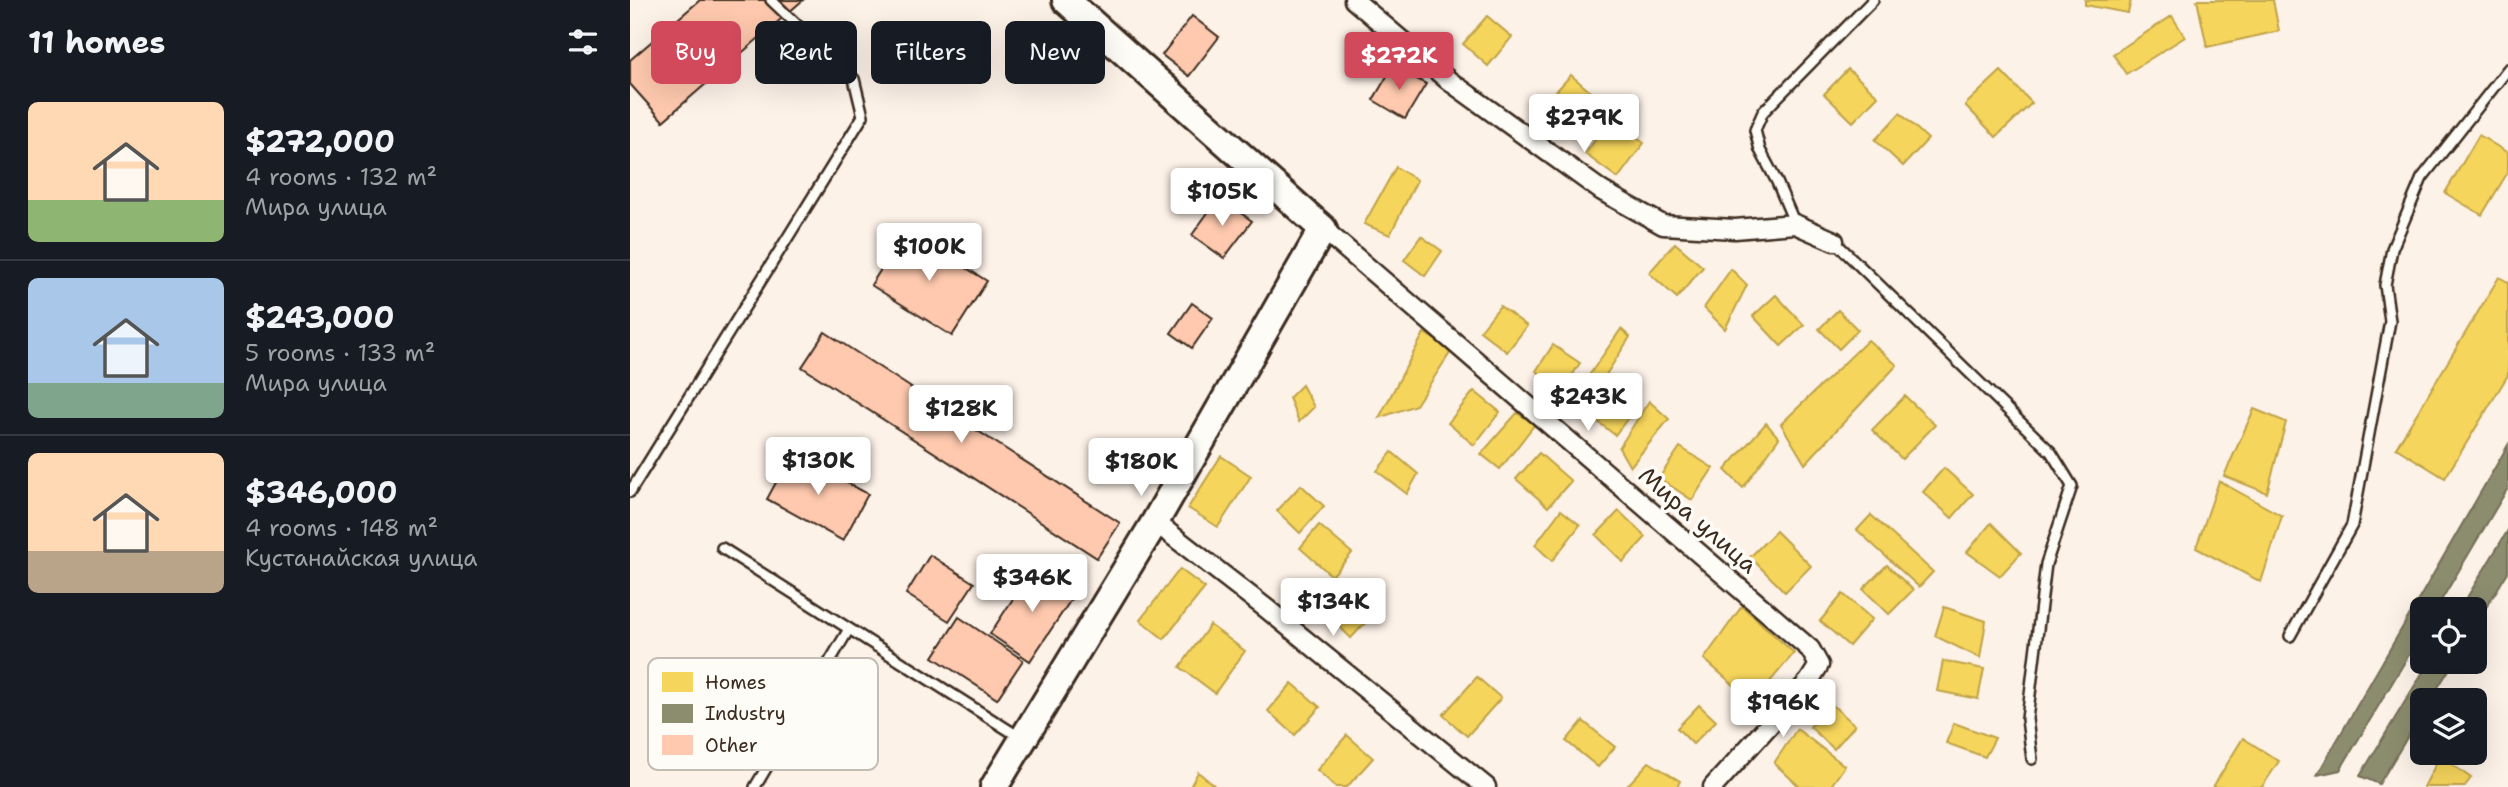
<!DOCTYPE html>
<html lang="en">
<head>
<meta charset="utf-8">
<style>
  :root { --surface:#171b24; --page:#242831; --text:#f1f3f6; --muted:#9ea1a6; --line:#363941; --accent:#d1495b }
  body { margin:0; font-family:"Shantell Sans",sans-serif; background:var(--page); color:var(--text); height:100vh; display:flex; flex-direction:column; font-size:26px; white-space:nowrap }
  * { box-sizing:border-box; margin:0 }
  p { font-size:23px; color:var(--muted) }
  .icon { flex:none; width:38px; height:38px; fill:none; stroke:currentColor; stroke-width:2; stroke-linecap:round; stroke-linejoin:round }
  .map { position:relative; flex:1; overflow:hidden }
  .drawer { display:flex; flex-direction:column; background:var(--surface); width:630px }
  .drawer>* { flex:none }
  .hud { position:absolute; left:21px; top:21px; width:665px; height:63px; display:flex; gap:14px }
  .tools { position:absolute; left:1780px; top:597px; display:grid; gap:14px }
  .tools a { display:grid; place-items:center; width:77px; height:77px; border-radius:10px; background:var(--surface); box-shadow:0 7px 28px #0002; font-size:35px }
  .price { position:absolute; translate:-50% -60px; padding:0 16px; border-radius:7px; background:#fff; color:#222; font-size:23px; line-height:46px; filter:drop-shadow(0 2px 4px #0008) }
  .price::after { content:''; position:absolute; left:50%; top:42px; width:21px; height:16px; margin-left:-10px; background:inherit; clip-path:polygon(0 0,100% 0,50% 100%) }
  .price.current { background:var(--accent); color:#fff }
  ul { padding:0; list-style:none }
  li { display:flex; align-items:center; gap:21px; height:175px; padding:0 28px }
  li+li { border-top:2px solid var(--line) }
  li span { display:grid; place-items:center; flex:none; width:196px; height:140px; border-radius:10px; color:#555 }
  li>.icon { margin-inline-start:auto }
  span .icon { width:84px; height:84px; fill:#fffc; stroke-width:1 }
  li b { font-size:30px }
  h2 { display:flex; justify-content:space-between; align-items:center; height:84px; padding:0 28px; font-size:30px }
  .pill { padding:0 24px; border-radius:10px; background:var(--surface); box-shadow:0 7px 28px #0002; font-size:24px; line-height:63px }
  .pill.current { background:var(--accent); color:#fff }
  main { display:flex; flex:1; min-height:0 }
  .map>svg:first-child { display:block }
</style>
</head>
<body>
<main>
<section class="drawer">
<h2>11 homes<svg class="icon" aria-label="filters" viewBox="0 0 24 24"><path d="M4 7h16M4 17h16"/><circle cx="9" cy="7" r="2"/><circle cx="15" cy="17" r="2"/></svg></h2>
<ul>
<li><span style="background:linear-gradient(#ffd9b3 70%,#8fb573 0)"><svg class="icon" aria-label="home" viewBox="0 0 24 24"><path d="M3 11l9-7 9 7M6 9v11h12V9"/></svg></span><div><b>$272,000</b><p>4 rooms · 132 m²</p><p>Мира улица</p></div></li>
<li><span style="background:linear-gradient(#a9c7e8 75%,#7fa58c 0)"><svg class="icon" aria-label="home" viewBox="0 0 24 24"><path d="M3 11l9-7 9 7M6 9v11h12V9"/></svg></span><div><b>$243,000</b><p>5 rooms · 133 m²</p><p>Мира улица</p></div></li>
<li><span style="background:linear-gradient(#ffd9b3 70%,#b9a48a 0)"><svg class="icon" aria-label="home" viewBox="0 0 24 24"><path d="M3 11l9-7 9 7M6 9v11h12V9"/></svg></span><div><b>$346,000</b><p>4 rooms · 148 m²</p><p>Кустанайская улица</p></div></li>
</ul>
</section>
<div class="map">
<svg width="1878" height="787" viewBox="0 0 1878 787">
  <rect width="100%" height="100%" fill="#fdf2e8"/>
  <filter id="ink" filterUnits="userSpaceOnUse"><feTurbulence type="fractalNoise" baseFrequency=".0143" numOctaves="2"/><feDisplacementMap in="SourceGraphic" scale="14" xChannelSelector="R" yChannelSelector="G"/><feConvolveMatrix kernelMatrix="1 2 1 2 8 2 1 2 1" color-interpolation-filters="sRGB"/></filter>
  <g filter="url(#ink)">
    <!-- homes -->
    <g fill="#f6d55c" stroke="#bea249" stroke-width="2">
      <path d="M 1455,0 L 1501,0 L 1498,13 L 1455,5 Z"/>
      <path d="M 1567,0 L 1643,0 L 1649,31 L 1577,47 Z"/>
      <path d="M 857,16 L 882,37 L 858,66 L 833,44 Z"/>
      <path d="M 1542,16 L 1555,37 L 1496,74 L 1483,54 Z"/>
      <path d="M 1218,69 L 1248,96 L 1223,122 L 1194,94 Z"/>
      <path d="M 1371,71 L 1402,103 L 1366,137 L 1335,105 Z"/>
      <path d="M 941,75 L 971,101 L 942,133 L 912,107 Z"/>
      <path d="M 1270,113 L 1298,139 L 1273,166 L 1245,140 Z"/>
      <path d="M 980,119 L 1014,143 L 988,178 L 955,154 Z"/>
      <path d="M 1849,135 L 1878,153 L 1878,172 L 1852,215 L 1815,193 Z"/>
      <path d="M 766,167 L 787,180 L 760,235 L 734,224 Z"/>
      <path d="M 791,236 L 812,251 L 795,276 L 774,260 Z"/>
      <path d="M 1045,243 L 1073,267 L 1047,298 L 1019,273 Z"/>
      <path d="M 1101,269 L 1117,285 L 1095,329 L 1074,308 Z"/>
      <path d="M 1869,277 L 1878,282 L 1878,375 L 1815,478 L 1766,448 Z"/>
      <path d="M 1146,295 L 1174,325 L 1151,346 L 1123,316 Z"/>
      <path d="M 870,306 L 897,326 L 877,352 L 850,331 Z"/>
      <path d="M 1208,310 L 1228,330 L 1209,349 L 1189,329 Z"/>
      <path d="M 991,329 L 1000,337 L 960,400 L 949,390 Z"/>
      <path d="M 794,333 L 822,350 L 786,405 L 749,418 Z"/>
      <path d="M 1238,340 L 1267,365 L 1175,464 L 1151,424 Z"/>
      <path d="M 923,345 L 950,363 L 933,390 L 906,371 Z"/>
      <path d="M 672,385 L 684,407 L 669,422 L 659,398 Z"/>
      <path d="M 977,389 L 1004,410 L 985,435 L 958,414 Z"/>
      <path d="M 844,391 L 870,412 L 844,445 L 818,423 Z"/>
      <path d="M 1275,396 L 1305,425 L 1272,459 L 1242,430 Z"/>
      <path d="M 1019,401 L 1039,419 L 1000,467 L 989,448 Z"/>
      <path d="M 1624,409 L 1656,422 L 1637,493 L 1594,476 Z"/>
      <path d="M 887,413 L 905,424 L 870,469 L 851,454 Z"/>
      <path d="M 1136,423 L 1149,438 L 1113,488 L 1095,470 Z"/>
      <path d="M 1050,447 L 1083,468 L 1062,500 L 1029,478 Z"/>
      <path d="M 762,452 L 788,474 L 777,494 L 747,471 Z"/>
      <path d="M 909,453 L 941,481 L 918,507 L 886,479 Z"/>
      <path d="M 591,456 L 621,476 L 588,527 L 558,508 Z"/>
      <path d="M 1314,468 L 1343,494 L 1322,518 L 1293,492 Z"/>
      <path d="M 1589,481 L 1652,516 L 1631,582 L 1566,548 Z"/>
      <path d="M 671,485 L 694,506 L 670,533 L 647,511 Z"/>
      <path d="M 931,510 L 950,525 L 922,561 L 905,545 Z"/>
      <path d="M 989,511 L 1016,537 L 993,562 L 966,535 Z"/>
      <path d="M 1241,515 L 1303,572 L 1289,587 L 1227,530 Z"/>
      <path d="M 1361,523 L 1391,553 L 1370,576 L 1337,552 Z"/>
      <path d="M 689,525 L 722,553 L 702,576 L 670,548 Z"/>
      <path d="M 1146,531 L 1181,566 L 1155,592 L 1120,557 Z"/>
      <path d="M 1257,565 L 1283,590 L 1259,614 L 1233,589 Z"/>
      <path d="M 550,569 L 575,588 L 534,639 L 510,620 Z"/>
      <path d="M 724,581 L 751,606 L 721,638 L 695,613 Z"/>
      <path d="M 1213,594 L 1242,619 L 1219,646 L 1190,621 Z"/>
      <path d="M 1112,606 L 1164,653 L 1123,702 L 1074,659 Z"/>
      <path d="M 1314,607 L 1356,621 L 1350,658 L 1305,636 Z"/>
      <path d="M 580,625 L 615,651 L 585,693 L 550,667 Z"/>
      <path d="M 1313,661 L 1354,669 L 1348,699 L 1307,691 Z"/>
      <path d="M 847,677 L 871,698 L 837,736 L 813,715 Z"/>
      <path d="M 662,683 L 690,707 L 665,735 L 638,711 Z"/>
      <path d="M 1201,704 L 1225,725 L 1204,749 L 1180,727 Z"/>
      <path d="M 1069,705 L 1086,721 L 1063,744 L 1047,728 Z"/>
      <path d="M 953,721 L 985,747 L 968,767 L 936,741 Z"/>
      <path d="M 1324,723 L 1365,738 L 1355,757 L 1316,743 Z"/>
      <path d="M 1167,729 L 1215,766 L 1200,787 L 1170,787 L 1144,763 Z"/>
      <path d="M 717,735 L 743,758 L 717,787 L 706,787 L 687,770 Z"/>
      <path d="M 1613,738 L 1649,761 L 1632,787 L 1583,787 Z"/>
      <path d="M 1810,756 L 1841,778 L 1834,787 L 1794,787 Z"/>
      <path d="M 1019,762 L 1050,781 L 1047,787 L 996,787 Z"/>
      <path d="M 568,772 L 586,787 L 560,787 Z"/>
    </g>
    <!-- industry -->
    <g fill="#8c8c6e" stroke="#746f56" stroke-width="2">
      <path d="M 1878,445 L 1878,488 L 1806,609 L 1792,609 L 1792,633 L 1710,770 L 1687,775 Z"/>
      <path d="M 1878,530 L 1878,572 L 1844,627 L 1844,609 L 1830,609 Z"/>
      <path d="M 1799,662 L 1824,662 L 1800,700 L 1792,700 L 1792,713 L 1749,784 L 1730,776 Z"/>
    </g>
    <!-- building -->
    <g fill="#fec9ae" stroke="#3b2a1e" stroke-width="2">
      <path d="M 70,0 L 173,0 L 33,121 L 0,84 L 0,60 Z"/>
      <path d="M 562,16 L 589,37 L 559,76 L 532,55 Z"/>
      <path d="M 763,66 L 796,84 L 775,119 L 743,100 Z"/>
      <path d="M 589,197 L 622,221 L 594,258 L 562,235 Z"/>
      <path d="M 276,230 L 357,281 L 322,336 L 241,285 Z"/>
      <path d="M 562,303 L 583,318 L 562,348 L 541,333 Z"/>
      <path d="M 195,332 L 490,523 L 467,558 L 172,367 Z"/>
      <path d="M 162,453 L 238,494 L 213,541 L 137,499 Z"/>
      <path d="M 300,555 L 344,583 L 319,621 L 276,594 Z"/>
      <path d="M 403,568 L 444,595 L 400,661 L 360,634 Z"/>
      <path d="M 329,617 L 393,660 L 367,699 L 303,657 Z"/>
    </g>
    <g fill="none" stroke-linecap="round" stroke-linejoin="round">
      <!-- lane casing -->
      <g stroke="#3b2a1e" stroke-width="14">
        <g id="lane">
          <path d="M 1165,224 L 1147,182 L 1130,150 L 1125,130 L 1133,112 L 1243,0"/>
          <path d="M 1204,241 L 1421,452 L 1442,486 L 1416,564 L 1397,719 L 1402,759"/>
          <path d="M 0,492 L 233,116 L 224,79 L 141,0"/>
          <path d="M 92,548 L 391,738"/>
          <path d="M 1660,636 L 1722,525 L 1760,321 L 1755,285 L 1762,249 L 1792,178 L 1878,69"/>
          <path d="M 125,787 L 219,629"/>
        </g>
      </g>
      <!-- street casing -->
      <g stroke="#3b2a1e" stroke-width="23">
        <g id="street">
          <path d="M 724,0 L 818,80 L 972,191 L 1033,225 L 1105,229 L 1165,224 L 1204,241"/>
          <path d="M 693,229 L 1180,649 L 1189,665 L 1179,681 L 1083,787"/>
          <path d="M 525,522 L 637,609 L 856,787"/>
        </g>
      </g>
      <!-- secondary casing -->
      <g stroke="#3b2a1e" stroke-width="32">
        <path id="secondary" d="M 364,787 L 525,522 L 693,229 L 436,0"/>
      </g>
      <!-- lane -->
      <use href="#lane" stroke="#fdfcf7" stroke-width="9"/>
      <!-- street -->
      <use href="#street" stroke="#fdfcf7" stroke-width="18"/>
      <!-- secondary -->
      <use href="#secondary" stroke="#fdfcf7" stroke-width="26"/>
    </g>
  </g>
  <g text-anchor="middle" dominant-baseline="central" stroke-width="7" stroke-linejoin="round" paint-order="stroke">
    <!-- street labels -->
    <g font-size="24" fill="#3b2a1e" stroke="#fdfcf7">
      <text transform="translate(1068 520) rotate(41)">Мира улица</text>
    </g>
  </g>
  <!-- legend -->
  <rect x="18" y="658" width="230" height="112" rx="10" fill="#fdfcf7" stroke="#c3bdb6" stroke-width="2"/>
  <rect x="32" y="672" width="31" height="20" fill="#f6d55c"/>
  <rect x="32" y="704" width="31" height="19" fill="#8c8c6e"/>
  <rect x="32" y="735" width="31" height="20" fill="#fec9ae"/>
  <g font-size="19" fill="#3b2a1e">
    <text x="75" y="689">Homes</text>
    <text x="75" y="720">Industry</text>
    <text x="75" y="752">Other</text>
  </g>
</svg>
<div class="tools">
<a><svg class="icon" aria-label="locate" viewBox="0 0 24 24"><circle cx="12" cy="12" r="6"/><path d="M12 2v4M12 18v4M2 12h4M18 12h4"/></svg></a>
<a><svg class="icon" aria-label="layers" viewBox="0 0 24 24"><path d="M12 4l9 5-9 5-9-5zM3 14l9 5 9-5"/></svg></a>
</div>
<b class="price current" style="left:769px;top:92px">$272K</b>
<b class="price" style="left:954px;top:154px">$279K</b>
<b class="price" style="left:592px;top:228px">$105K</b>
<b class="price" style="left:299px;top:283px">$100K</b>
<b class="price" style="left:958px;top:433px">$243K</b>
<b class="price" style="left:331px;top:445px">$128K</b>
<b class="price" style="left:188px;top:497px">$130K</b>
<b class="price" style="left:511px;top:498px">$180K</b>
<b class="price" style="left:402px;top:614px">$346K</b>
<b class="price" style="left:703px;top:638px">$134K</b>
<b class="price" style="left:1153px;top:739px">$196K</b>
<div class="hud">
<a class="pill current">Buy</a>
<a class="pill">Rent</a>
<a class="pill">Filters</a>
<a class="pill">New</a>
</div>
</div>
</main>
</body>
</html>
